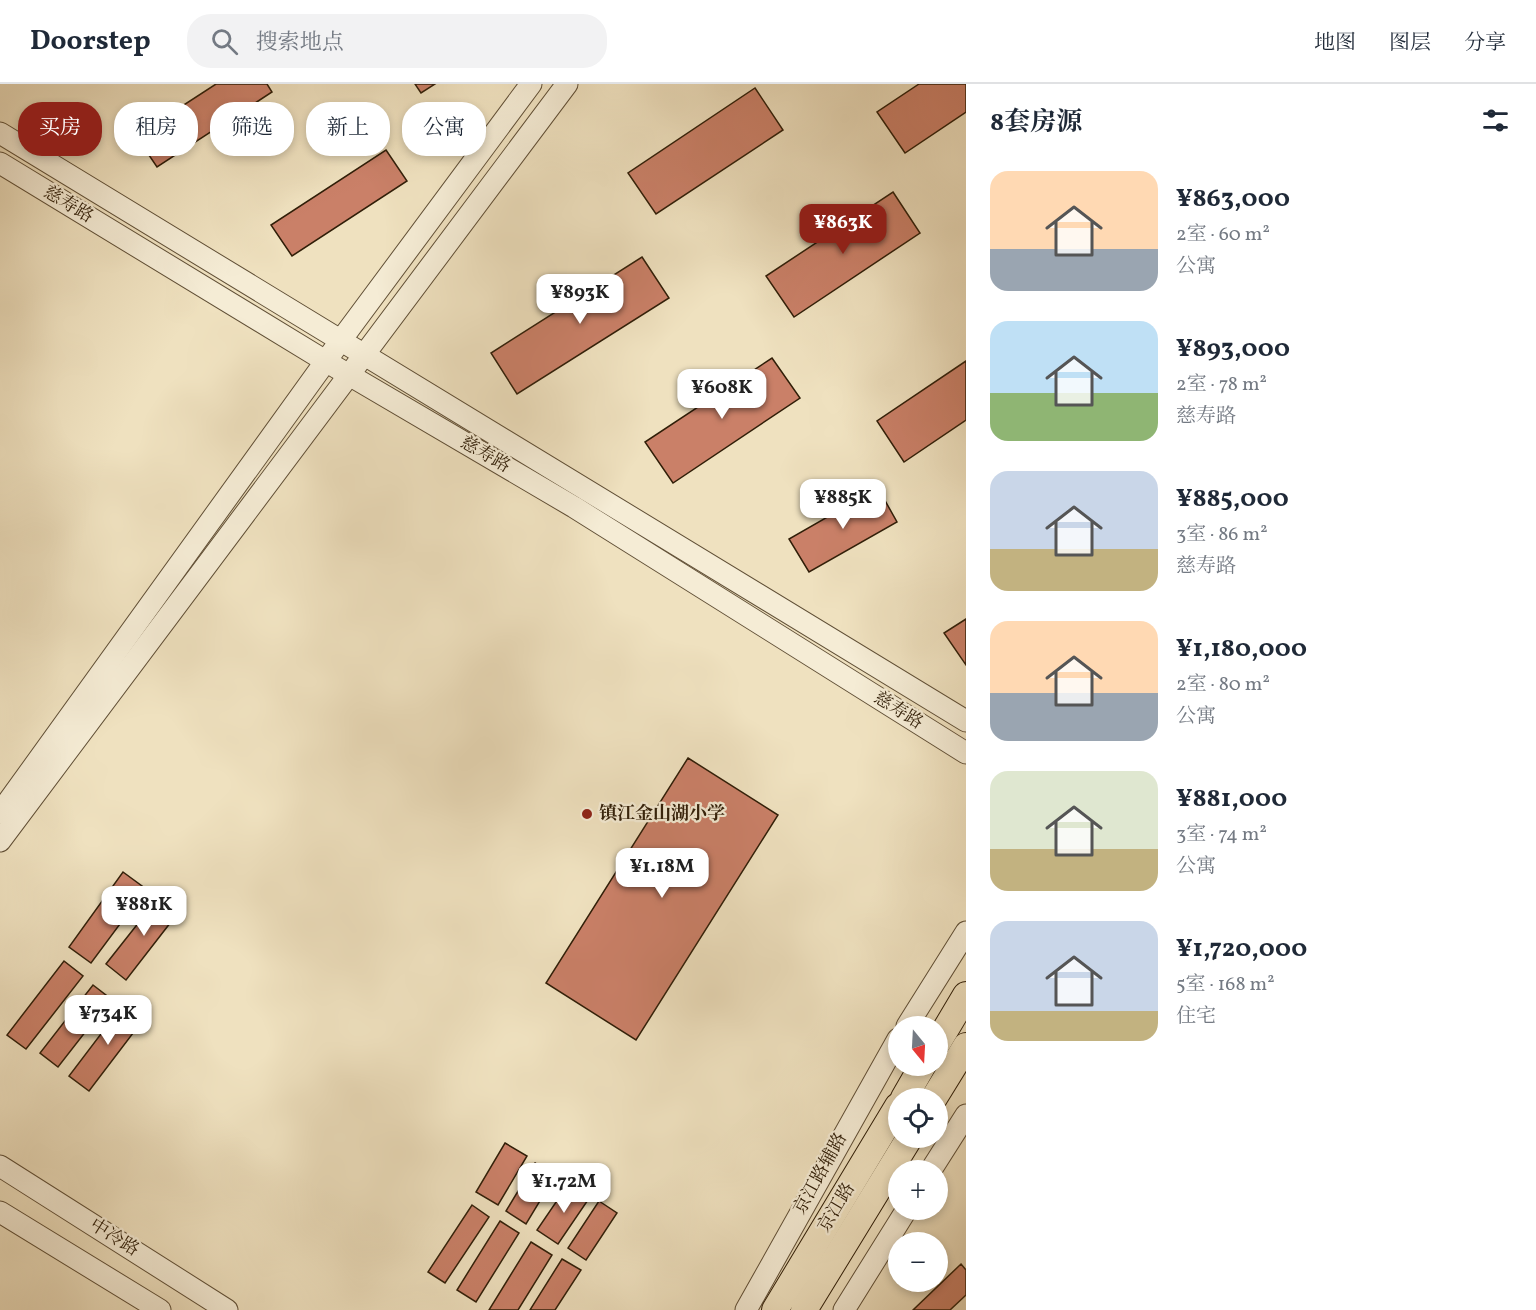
<!DOCTYPE html>
<html lang="zh">
<head>
<meta charset="utf-8">
<style>
  :root { --surface:#fff; --page:#f2f2f3; --text:#1f2937; --muted:#747a83; --line:#e0e1e3; --accent:#8f2418 }
  body { margin:0; font-family:Vollkorn,"Noto Serif SC",serif; background:var(--page); color:var(--text); height:100vh; display:flex; flex-direction:column; font-size:22px; white-space:nowrap }
  * { box-sizing:border-box; margin:0 }
  p { font-size:20px; color:var(--muted) }
  .icon { flex:none; width:33px; height:33px; fill:none; stroke:currentColor; stroke-width:2; stroke-linecap:round; stroke-linejoin:round }
  .map { position:relative; flex:1; overflow:hidden }
  .side { display:flex; flex-direction:column; background:var(--surface); width:570px }
  .side>* { flex:none }
  .hud { position:absolute; left:18px; top:18px; width:570px; height:54px; display:flex; gap:12px }
  .needle { width:39px; rotate:162deg }
  .fabs { position:absolute; left:888px; top:932px; display:grid; gap:12px }
  .fabs a { display:grid; place-items:center; width:60px; height:60px; border-radius:50%; background:var(--surface); box-shadow:0 3px 9px #0003; font-size:30px }
  .price { position:absolute; translate:-50% -51px; padding:0 14px; border-radius:12px; background:#fff; color:#222; font-size:20px; line-height:39px; filter:drop-shadow(0 2px 3px #0008) }
  .price::after { content:''; position:absolute; left:50%; top:36px; width:18px; height:14px; margin-left:-9px; background:inherit; clip-path:polygon(0 0,100% 0,50% 100%) }
  .price.current { background:var(--accent); color:#fff }
  ul { padding:0; list-style:none }
  li { display:flex; align-items:center; gap:18px; height:150px; padding:0 24px }
  li span { display:grid; place-items:center; flex:none; width:168px; height:120px; border-radius:18px; color:#555 }
  li>.icon { margin-inline-start:auto }
  span .icon { width:72px; height:72px; fill:#fffc; stroke-width:1 }
  li b { font-size:26px }
  h2 { display:flex; justify-content:space-between; align-items:center; height:72px; padding:0 24px; font-size:26px }
  .chip { padding:0 21px; border-radius:24px; background:var(--surface); box-shadow:0 3px 9px #0003; font-size:21px; line-height:54px }
  .chip.current { background:var(--accent); color:#fff }
  header { display:flex; align-items:center; gap:36px; box-sizing:border-box; height:84px; padding:0 30px; background:var(--surface); border-bottom:2px solid var(--line) }
  header strong { font-size:28px }
  nav { display:flex; gap:33px; margin-inline-start:auto; font-size:21px }
  .search { width:420px; height:54px; background:var(--page); display:flex; align-items:center; gap:15px; box-sizing:border-box; padding:0 21px; border-radius:24px; color:var(--muted); font-size:22px }
  main { display:flex; flex:1; min-height:0 }
  .map>svg:first-child { display:block }
</style>
</head>
<body>
<header>
<strong>Doorstep</strong>
<div class="search"><svg class="icon" aria-label="search" viewBox="0 0 24 24"><circle cx="10" cy="10" r="6"/><path d="M15 15l6 6"/></svg>搜索地点</div>
<nav><a>地图</a><a>图层</a><a>分享</a></nav>
</header>
<main>
<div class="map">
<svg width="966" height="1226" viewBox="0 0 966 1226">
  <rect width="100%" height="100%" fill="#efe1bf"/>
  <filter id="stains"><feTurbulence type="fractalNoise" baseFrequency=".00333" numOctaves="4"/><feColorMatrix values="0 0 0 0 .2 0 0 0 0 .09 0 0 0 0 .02 0 0 0 .5 -.17"/></filter>
  <radialGradient id="worn" r=".72"><stop offset=".6" stop-color="#630" stop-opacity="0"/><stop offset="1" stop-color="#630" stop-opacity=".3"/></radialGradient>
  <!-- building -->
  <g fill="#ca8068" stroke="#301e08" stroke-width="1.5">
    <path d="M 216,0 L 267,0 L 272,8 L 157,83 L 136,52 Z"/>
    <path d="M 415,0 L 435,0 L 421,9 Z"/>
    <path d="M 919,0 L 966,0 L 966,28 L 905,69 L 877,28 Z"/>
    <path d="M 755,4 L 783,46 L 656,130 L 628,89 Z"/>
    <path d="M 386,66 L 407,97 L 292,172 L 271,141 Z"/>
    <path d="M 893,108 L 920,149 L 794,233 L 766,192 Z"/>
    <path d="M 642,173 L 669,214 L 517,310 L 491,269 Z"/>
    <path d="M 772,274 L 800,314 L 673,399 L 645,358 Z"/>
    <path d="M 966,277 L 966,336 L 904,378 L 877,337 Z"/>
    <path d="M 878,404 L 897,438 L 809,488 L 789,455 Z"/>
    <path d="M 966,535 L 966,581 L 944,549 Z"/>
    <path d="M 688,674 L 778,731 L 636,956 L 546,899 Z"/>
    <path d="M 123,788 L 146,805 L 91,879 L 69,863 Z"/>
    <path d="M 162,809 L 181,825 L 126,896 L 106,880 Z"/>
    <path d="M 64,877 L 83,892 L 26,965 L 7,951 Z"/>
    <path d="M 93,901 L 111,915 L 58,983 L 40,969 Z"/>
    <path d="M 126,917 L 146,932 L 89,1007 L 69,992 Z"/>
    <path d="M 505,1059 L 527,1072 L 498,1121 L 476,1108 Z"/>
    <path d="M 535,1079 L 555,1092 L 526,1140 L 506,1127 Z"/>
    <path d="M 569,1099 L 590,1113 L 558,1160 L 537,1146 Z"/>
    <path d="M 599,1117 L 617,1129 L 586,1176 L 568,1164 Z"/>
    <path d="M 472,1121 L 489,1133 L 445,1199 L 428,1188 Z"/>
    <path d="M 500,1137 L 519,1149 L 476,1218 L 457,1206 Z"/>
    <path d="M 531,1158 L 552,1171 L 518,1226 L 489,1226 Z"/>
    <path d="M 562,1175 L 581,1186 L 555,1226 L 530,1226 Z"/>
    <path d="M 961,1180 L 966,1186 L 966,1211 L 950,1226 L 913,1226 Z"/>
  </g>
  <g fill="none" stroke-linecap="round" stroke-linejoin="round">
    <!-- minor casing -->
    <g stroke="#604f36" stroke-width="23">
      <g id="minor">
        <path d="M 0,49 L 966,637"/>
        <path d="M 0,79 L 327,278 L 574,423 L 966,669"/>
        <path d="M 0,729 L 341,256 L 531,0"/>
        <path d="M 0,757 L 567,0"/>
        <path d="M 907,942 L 966,848"/>
        <path d="M 0,1082 L 227,1226"/>
        <path d="M 931,1086 L 966,1031"/>
        <path d="M 0,1128 L 160,1226"/>
        <path d="M 746,1226 L 898,955"/>
        <path d="M 844,1226 L 907,1125"/>
      </g>
    </g>
    <!-- major casing -->
    <g stroke="#301e08" stroke-width="28">
      <g id="major">
        <path d="M 938,958 L 966,911"/>
        <path d="M 904,1014 L 923,981"/>
        <path d="M 934,1014 L 966,962"/>
        <path d="M 775,1226 L 898,1022"/>
        <path d="M 804,1226 L 910,1053"/>
      </g>
    </g>
    <!-- minor -->
    <use href="#minor" stroke="#f5ecd5" stroke-width="21"/>
    <!-- major -->
    <use href="#major" stroke="#efe1bf" stroke-width="26"/>
  </g>
  <!-- markers -->
  <circle fill="#8f2418" stroke="#f5ecd5" stroke-width="2" cx="587" cy="730" r="6"/>
  <g text-anchor="middle" dominant-baseline="central" stroke-width="4.5" stroke-linejoin="round" paint-order="stroke">
    <!-- street labels -->
    <g font-size="18" fill="#301e08" stroke="#f5ecd5">
      <text transform="translate(68 121) rotate(31)">慈寿路</text>
      <text transform="translate(485 371) rotate(30)">慈寿路</text>
      <text transform="translate(898 627) rotate(32)">慈寿路</text>
      <text transform="translate(821 1090) rotate(-61)">京江路辅路</text>
      <text transform="translate(837 1124) rotate(-59)">京江路</text>
      <text transform="translate(114 1154) rotate(32)">中冷路</text>
    </g>
    <!-- poi labels -->
    <g font-size="18" font-weight="bold" fill="#301e08" stroke="#f5ecd5" text-anchor="start">
      <text x="599" y="730">镇江金山湖小学</text>
    </g>
  </g>
  <rect width="100%" height="100%" filter="url(#stains)"/>
  <rect width="100%" height="100%" fill="url(#worn)"/>
</svg>
<div class="fabs">
<a><svg class="needle" viewBox="-14 -14 28 28"><path d="M0-13l5 13h-10z" fill="#e53935"/><path d="M0 13l5-13h-10z" fill="#747a83"/></svg></a>
<a><svg class="icon" aria-label="locate" viewBox="0 0 24 24"><circle cx="12" cy="12" r="6"/><path d="M12 2v4M12 18v4M2 12h4M18 12h4"/></svg></a>
<a>+</a>
<a>−</a>
</div>
<b class="price current" style="left:843px;top:171px">¥863K</b>
<b class="price" style="left:580px;top:241px">¥893K</b>
<b class="price" style="left:722px;top:336px">¥608K</b>
<b class="price" style="left:843px;top:446px">¥885K</b>
<b class="price" style="left:662px;top:815px">¥1.18M</b>
<b class="price" style="left:144px;top:853px">¥881K</b>
<b class="price" style="left:108px;top:962px">¥734K</b>
<b class="price" style="left:564px;top:1130px">¥1.72M</b>
<div class="hud">
<a class="chip current">买房</a>
<a class="chip">租房</a>
<a class="chip">筛选</a>
<a class="chip">新上</a>
<a class="chip">公寓</a>
</div>
</div>
<section class="side">
<h2>8套房源<svg class="icon" aria-label="filters" viewBox="0 0 24 24"><path d="M4 7h16M4 17h16"/><circle cx="9" cy="7" r="2"/><circle cx="15" cy="17" r="2"/></svg></h2>
<ul>
<li><span style="background:linear-gradient(#ffd9b3 65%,#9aa5b1 0)"><svg class="icon" aria-label="home" viewBox="0 0 24 24"><path d="M3 11l9-7 9 7M6 9v11h12V9"/></svg></span><div><b>¥863,000</b><p>2室 · 60 m²</p><p>公寓</p></div></li>
<li><span style="background:linear-gradient(#bfe0f5 60%,#8fb573 0)"><svg class="icon" aria-label="home" viewBox="0 0 24 24"><path d="M3 11l9-7 9 7M6 9v11h12V9"/></svg></span><div><b>¥893,000</b><p>2室 · 78 m²</p><p>慈寿路</p></div></li>
<li><span style="background:linear-gradient(#c9d6e8 65%,#c2b280 0)"><svg class="icon" aria-label="home" viewBox="0 0 24 24"><path d="M3 11l9-7 9 7M6 9v11h12V9"/></svg></span><div><b>¥885,000</b><p>3室 · 86 m²</p><p>慈寿路</p></div></li>
<li><span style="background:linear-gradient(#ffd9b3 60%,#9aa5b1 0)"><svg class="icon" aria-label="home" viewBox="0 0 24 24"><path d="M3 11l9-7 9 7M6 9v11h12V9"/></svg></span><div><b>¥1,180,000</b><p>2室 · 80 m²</p><p>公寓</p></div></li>
<li><span style="background:linear-gradient(#dfe7d0 65%,#c2b280 0)"><svg class="icon" aria-label="home" viewBox="0 0 24 24"><path d="M3 11l9-7 9 7M6 9v11h12V9"/></svg></span><div><b>¥881,000</b><p>3室 · 74 m²</p><p>公寓</p></div></li>
<li><span style="background:linear-gradient(#c9d6e8 75%,#c2b280 0)"><svg class="icon" aria-label="home" viewBox="0 0 24 24"><path d="M3 11l9-7 9 7M6 9v11h12V9"/></svg></span><div><b>¥1,720,000</b><p>5室 · 168 m²</p><p>住宅</p></div></li>
</ul>
</section>
</main>
</body>
</html>
